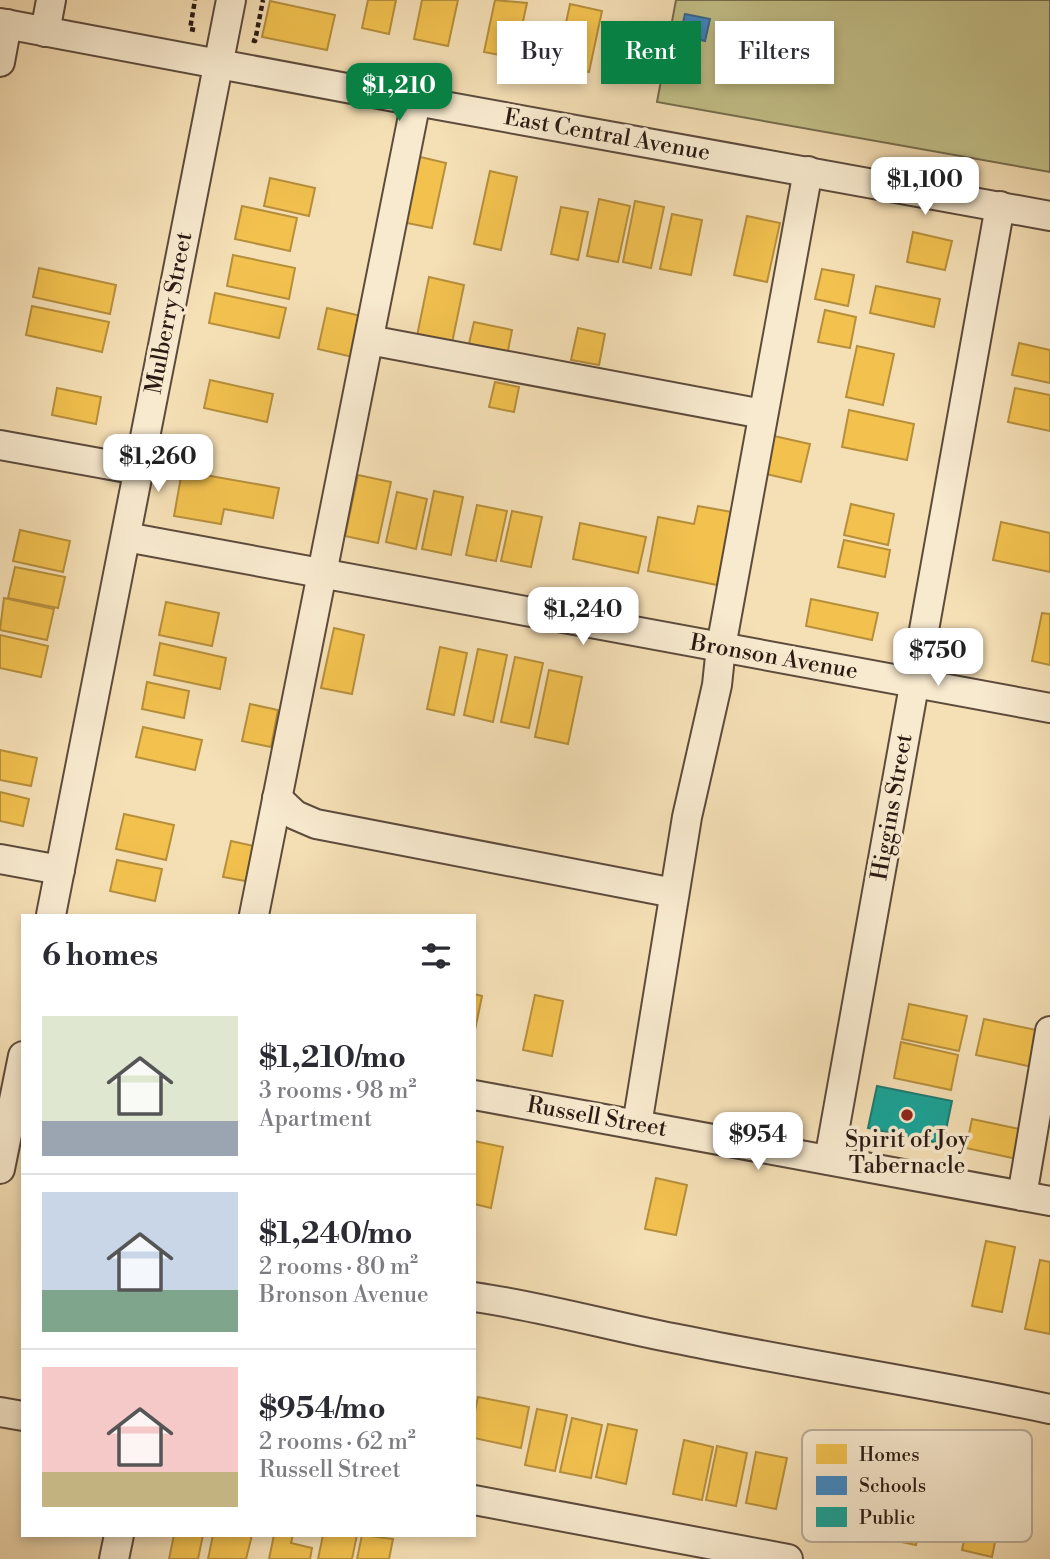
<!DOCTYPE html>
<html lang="en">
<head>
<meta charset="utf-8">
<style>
  :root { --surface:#fff; --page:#f7f7f7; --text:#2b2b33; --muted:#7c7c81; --line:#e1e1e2; --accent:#0b8043 }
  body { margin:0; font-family:"Libre Bodoni",serif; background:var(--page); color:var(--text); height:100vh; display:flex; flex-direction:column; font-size:26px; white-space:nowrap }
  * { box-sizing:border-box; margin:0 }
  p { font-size:23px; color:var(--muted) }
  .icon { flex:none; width:38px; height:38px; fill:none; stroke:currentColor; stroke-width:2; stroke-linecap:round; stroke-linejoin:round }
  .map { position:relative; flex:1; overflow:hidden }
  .details { position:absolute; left:21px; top:914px; width:455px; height:623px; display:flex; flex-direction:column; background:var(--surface); border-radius:0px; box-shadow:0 4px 10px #0003 }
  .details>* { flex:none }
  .guide { position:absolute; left:497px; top:21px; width:448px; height:63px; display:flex; gap:14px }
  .price { position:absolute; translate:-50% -60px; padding:0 16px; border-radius:14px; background:#fff; color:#222; font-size:23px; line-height:46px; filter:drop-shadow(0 2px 4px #0008) }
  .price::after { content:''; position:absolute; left:50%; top:42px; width:21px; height:16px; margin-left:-10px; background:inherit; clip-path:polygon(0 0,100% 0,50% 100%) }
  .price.active { background:var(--accent); color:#fff }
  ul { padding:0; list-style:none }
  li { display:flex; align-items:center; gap:21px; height:175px; padding:0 21px }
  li+li { border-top:2px solid var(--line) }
  li span { display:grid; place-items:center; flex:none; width:196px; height:140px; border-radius:0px; color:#555 }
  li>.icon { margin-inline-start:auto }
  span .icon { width:84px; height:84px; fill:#fffc; stroke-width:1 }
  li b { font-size:30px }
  h2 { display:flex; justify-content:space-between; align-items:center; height:84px; padding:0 21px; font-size:30px }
  .pill { padding:0 24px; border-radius:0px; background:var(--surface); box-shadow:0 4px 10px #0003; font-size:24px; line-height:63px }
  .pill.active { background:var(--accent); color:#fff }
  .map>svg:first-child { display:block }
</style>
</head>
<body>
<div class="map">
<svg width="1050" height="1559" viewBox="0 0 1050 1559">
  <rect width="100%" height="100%" fill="#f5dfb5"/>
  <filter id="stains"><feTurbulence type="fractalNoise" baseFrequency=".00286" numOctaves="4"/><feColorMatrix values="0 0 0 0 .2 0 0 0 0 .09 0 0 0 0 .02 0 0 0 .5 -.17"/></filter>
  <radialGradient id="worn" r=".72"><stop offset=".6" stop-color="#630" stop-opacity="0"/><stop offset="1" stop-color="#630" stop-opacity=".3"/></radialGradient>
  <!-- green -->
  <path fill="#c3c088" stroke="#766d4e" stroke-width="2" d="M 676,0 L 1050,0 L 1050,172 L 657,102 Z"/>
  <!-- homes -->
  <g fill="#f2c14e" stroke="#b68f3c" stroke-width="2">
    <path d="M 368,0 L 396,0 L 389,34 L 362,28 Z"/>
    <path d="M 422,0 L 458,0 L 448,46 L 414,39 Z"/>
    <path d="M 495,0 L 527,3 L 515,58 L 484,52 Z"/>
    <path d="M 270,1 L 335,15 L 327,50 L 262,37 Z"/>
    <path d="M 570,4 L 602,11 L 589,72 L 557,65 Z"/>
    <path d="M 416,156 L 446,163 L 432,228 L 402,222 Z"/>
    <path d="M 490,171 L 517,177 L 501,250 L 474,244 Z"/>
    <path d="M 270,178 L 315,188 L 309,216 L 264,206 Z"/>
    <path d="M 599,199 L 630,206 L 618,262 L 587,256 Z"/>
    <path d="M 635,201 L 664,207 L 651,268 L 623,262 Z"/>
    <path d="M 242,206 L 297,218 L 290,251 L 235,239 Z"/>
    <path d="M 561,207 L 588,212 L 578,260 L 551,254 Z"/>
    <path d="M 672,214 L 702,220 L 691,275 L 660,269 Z"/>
    <path d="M 747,216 L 780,223 L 767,282 L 734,275 Z"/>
    <path d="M 913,232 L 952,241 L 945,270 L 907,262 Z"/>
    <path d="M 233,255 L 295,268 L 289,299 L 227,286 Z"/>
    <path d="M 39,268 L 116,285 L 110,314 L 33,297 Z"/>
    <path d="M 822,269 L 854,275 L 848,306 L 815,299 Z"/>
    <path d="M 429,277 L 464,285 L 452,343 L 417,336 Z"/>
    <path d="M 876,286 L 940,299 L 934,327 L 870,313 Z"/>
    <path d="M 215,293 L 286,308 L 279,338 L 209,323 Z"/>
    <path d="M 32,306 L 109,322 L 102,352 L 26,335 Z"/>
    <path d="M 327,308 L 361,316 L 353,357 L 318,349 Z"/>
    <path d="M 825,310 L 856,317 L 850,348 L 818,342 Z"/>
    <path d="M 474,322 L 512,330 L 507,356 L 468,348 Z"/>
    <path d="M 578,328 L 605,334 L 599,365 L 571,360 Z"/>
    <path d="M 1019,343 L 1050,350 L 1050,383 L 1012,375 Z"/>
    <path d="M 857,346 L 894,354 L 883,405 L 846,397 Z"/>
    <path d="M 210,380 L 273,394 L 267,422 L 204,408 Z"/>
    <path d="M 495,382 L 519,387 L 514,412 L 489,407 Z"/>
    <path d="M 57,388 L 101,397 L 96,424 L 52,415 Z"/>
    <path d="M 1015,388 L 1050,395 L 1050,431 L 1008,422 Z"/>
    <path d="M 849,410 L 914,424 L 907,460 L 842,447 Z"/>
    <path d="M 774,436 L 810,444 L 801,482 L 766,474 Z"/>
    <path d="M 182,471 L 279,488 L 273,518 L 224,509 L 221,524 L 174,516 Z"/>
    <path d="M 358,475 L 391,482 L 378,543 L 345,536 Z"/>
    <path d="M 434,491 L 463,497 L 451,555 L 422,549 Z"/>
    <path d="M 397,492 L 427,499 L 416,549 L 386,542 Z"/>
    <path d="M 851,504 L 894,514 L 888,545 L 844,535 Z"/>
    <path d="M 477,505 L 507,511 L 496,561 L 466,555 Z"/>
    <path d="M 698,506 L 732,512 L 717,585 L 648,571 L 658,517 L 694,524 Z"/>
    <path d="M 512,511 L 542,517 L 531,567 L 501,561 Z"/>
    <path d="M 1001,522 L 1050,533 L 1050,572 L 993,560 Z"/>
    <path d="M 580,523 L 646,537 L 638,573 L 573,559 Z"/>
    <path d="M 20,530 L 70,541 L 63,572 L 13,561 Z"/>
    <path d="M 844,540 L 890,550 L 885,577 L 838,567 Z"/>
    <path d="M 15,567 L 65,577 L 58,608 L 8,598 Z"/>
    <path d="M 4,598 L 54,609 L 47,640 L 0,630 Z"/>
    <path d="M 811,599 L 878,613 L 872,640 L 806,626 Z"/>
    <path d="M 166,602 L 219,613 L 212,646 L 159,635 Z"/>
    <path d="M 1042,613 L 1050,614 L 1050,665 L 1032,661 Z"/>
    <path d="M 334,628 L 364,635 L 352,694 L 321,688 Z"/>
    <path d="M 0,635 L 48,646 L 41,677 L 0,668 Z"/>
    <path d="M 160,643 L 226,658 L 220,689 L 154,675 Z"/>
    <path d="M 440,647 L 467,653 L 454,715 L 427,709 Z"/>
    <path d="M 478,649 L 507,655 L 493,722 L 464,715 Z"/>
    <path d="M 515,657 L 543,663 L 529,728 L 501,722 Z"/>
    <path d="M 549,670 L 582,677 L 568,744 L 535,737 Z"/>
    <path d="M 147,682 L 189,691 L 184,718 L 142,709 Z"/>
    <path d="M 250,704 L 278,710 L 271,747 L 242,741 Z"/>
    <path d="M 143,727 L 202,740 L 195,770 L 136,757 Z"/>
    <path d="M 0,750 L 37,758 L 31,786 L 0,780 Z"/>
    <path d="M 0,792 L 29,799 L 23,826 L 0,821 Z"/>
    <path d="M 124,814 L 174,825 L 166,860 L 116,849 Z"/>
    <path d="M 231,841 L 258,847 L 251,882 L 223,877 Z"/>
    <path d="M 117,860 L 162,869 L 155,901 L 110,891 Z"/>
    <path d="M 474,994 L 482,996 L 474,1035 Z"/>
    <path d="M 535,995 L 563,1001 L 552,1056 L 523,1050 Z"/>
    <path d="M 909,1004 L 967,1016 L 959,1051 L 902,1039 Z"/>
    <path d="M 984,1019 L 1041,1031 L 1033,1067 L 976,1055 Z"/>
    <path d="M 901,1042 L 958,1055 L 951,1090 L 894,1078 Z"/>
    <path d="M 972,1119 L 1024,1130 L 1017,1159 L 966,1148 Z"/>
    <path d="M 474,1141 L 503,1147 L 491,1208 L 474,1204 Z"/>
    <path d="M 656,1178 L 687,1185 L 676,1235 L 645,1229 Z"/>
    <path d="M 986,1241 L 1015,1247 L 1002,1312 L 972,1306 Z"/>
    <path d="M 1040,1260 L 1050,1262 L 1050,1334 L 1025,1329 Z"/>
    <path d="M 478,1397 L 529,1407 L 521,1448 L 474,1438 L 474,1416 Z"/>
    <path d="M 537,1409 L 567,1415 L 555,1471 L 525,1465 Z"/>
    <path d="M 572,1418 L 602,1425 L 591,1478 L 560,1472 Z"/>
    <path d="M 608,1424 L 637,1430 L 626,1484 L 596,1477 Z"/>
    <path d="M 684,1440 L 713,1447 L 702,1500 L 673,1494 Z"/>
    <path d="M 717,1446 L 747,1453 L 736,1506 L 706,1500 Z"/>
    <path d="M 756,1452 L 787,1458 L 776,1509 L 746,1503 Z"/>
    <path d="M 899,1482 L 928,1488 L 916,1545 L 887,1539 Z"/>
    <path d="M 972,1502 L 1002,1508 L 992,1557 L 962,1550 Z"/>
    <path d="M 174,1535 L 203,1535 L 198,1559 L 169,1559 Z"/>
    <path d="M 213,1535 L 252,1535 L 246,1559 L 208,1559 Z"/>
    <path d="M 274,1535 L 293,1535 L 291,1543 L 312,1548 L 310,1559 L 269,1559 Z"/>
    <path d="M 323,1535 L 357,1535 L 352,1559 L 318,1559 Z"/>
    <path d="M 362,1535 L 393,1539 L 389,1559 L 357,1559 Z"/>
  </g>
  <!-- schools -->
  <path fill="#3f88c5" stroke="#396790" stroke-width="2" d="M 685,14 L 710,19 L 705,41 L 680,35 Z"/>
  <!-- public -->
  <path fill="#17a398" stroke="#1d7a70" stroke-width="2" d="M 877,1086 L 952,1101 L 943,1144 L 868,1128 Z"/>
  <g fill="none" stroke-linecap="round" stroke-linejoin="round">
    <!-- minor casing -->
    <g stroke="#5d4b3c" stroke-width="32">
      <g id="minor">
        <path d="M 0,23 L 416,101 L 1050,216"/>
        <path d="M 45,32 L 51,0"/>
        <path d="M 0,62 L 7,24"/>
        <path d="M 369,340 L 763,414"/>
        <path d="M 0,445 L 138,470"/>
        <path d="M 126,537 L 1050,708"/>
        <path d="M 277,798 L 295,815 L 316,824 L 674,893"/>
        <path d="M 0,859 L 60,870"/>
        <path d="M 51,915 L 231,0"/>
        <path d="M 254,915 L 416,101"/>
        <path d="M 474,1095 L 1050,1201"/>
        <path d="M 637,1125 L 687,817 L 717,685 L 721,647 L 808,171"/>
        <path d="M 829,1160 L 1000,206"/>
        <path d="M 0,1169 L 23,1056"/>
        <path d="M 1022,1196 L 1050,1031"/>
        <path d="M 474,1297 C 545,1307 613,1327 683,1340 C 805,1365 928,1383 1050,1409"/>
        <path d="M 0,1412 L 23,1416"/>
        <path d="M 474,1500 L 788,1559"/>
        <path d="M 114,1559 L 119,1535"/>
      </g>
    </g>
    <!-- path -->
    <g stroke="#2a1a13" stroke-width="4.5" stroke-dasharray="5 3.5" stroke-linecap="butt">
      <path d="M 195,30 L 190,29 L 195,0"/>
      <path d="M 252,40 L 255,41 L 263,0"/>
    </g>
    <!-- minor -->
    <use href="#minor" stroke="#f8eacf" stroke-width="28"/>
  </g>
  <!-- markers -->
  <circle fill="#8f2418" stroke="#f8eacf" stroke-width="2.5" cx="907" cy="1115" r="7"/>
  <g text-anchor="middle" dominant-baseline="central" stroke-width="7" stroke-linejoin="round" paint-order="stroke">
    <!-- street labels -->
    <g font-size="23" fill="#2a1a13" stroke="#f8eacf">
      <text transform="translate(607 135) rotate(10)">East Central Avenue</text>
      <text transform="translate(169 313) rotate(-79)">Mulberry Street</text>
      <text transform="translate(774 657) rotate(10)">Bronson Avenue</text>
      <text transform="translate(892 807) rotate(-80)">Higgins Street</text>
      <text transform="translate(597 1117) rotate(10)">Russell Street</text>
    </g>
    <!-- poi labels -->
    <g font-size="23" fill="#2a1a13" stroke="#f8eacf">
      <text x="907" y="1140">Spirit of Joy<tspan x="907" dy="26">Tabernacle</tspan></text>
    </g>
  </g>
  <!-- legend -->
  <rect x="802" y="1430" width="230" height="112" rx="10" fill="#f8eacf" stroke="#baac97" stroke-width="2"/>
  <rect x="816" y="1444" width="31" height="20" fill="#f2c14e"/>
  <rect x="816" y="1476" width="31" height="19" fill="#3f88c5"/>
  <rect x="816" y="1507" width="31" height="20" fill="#17a398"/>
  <g font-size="19" fill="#2a1a13">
    <text x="859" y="1461">Homes</text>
    <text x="859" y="1492">Schools</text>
    <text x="859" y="1524">Public</text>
  </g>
  <rect width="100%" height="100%" filter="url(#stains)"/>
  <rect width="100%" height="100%" fill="url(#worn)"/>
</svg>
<b class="price active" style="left:399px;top:123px">$1,210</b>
<b class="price" style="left:925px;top:217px">$1,100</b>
<b class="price" style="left:158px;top:494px">$1,260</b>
<b class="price" style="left:583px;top:647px">$1,240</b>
<b class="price" style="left:938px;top:688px">$750</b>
<b class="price" style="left:758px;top:1172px">$954</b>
<div class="guide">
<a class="pill">Buy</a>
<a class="pill active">Rent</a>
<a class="pill">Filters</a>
</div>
<section class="details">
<h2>6 homes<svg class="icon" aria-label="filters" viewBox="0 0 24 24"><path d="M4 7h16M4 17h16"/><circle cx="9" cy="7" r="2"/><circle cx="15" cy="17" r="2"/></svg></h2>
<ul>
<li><span style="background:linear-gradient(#dfe7d0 75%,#9aa5b1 0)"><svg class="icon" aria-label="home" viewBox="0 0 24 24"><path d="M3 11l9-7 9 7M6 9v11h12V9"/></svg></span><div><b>$1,210/mo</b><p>3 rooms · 98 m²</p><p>Apartment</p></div></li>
<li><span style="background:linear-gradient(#c9d6e8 70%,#7fa58c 0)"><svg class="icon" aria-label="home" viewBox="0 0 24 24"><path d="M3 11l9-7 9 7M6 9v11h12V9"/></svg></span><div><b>$1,240/mo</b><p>2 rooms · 80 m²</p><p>Bronson Avenue</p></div></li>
<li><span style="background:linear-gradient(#f6c9c9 75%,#c2b280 0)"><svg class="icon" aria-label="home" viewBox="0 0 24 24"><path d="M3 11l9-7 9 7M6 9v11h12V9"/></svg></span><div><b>$954/mo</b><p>2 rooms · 62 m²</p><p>Russell Street</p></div></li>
</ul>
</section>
</div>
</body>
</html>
